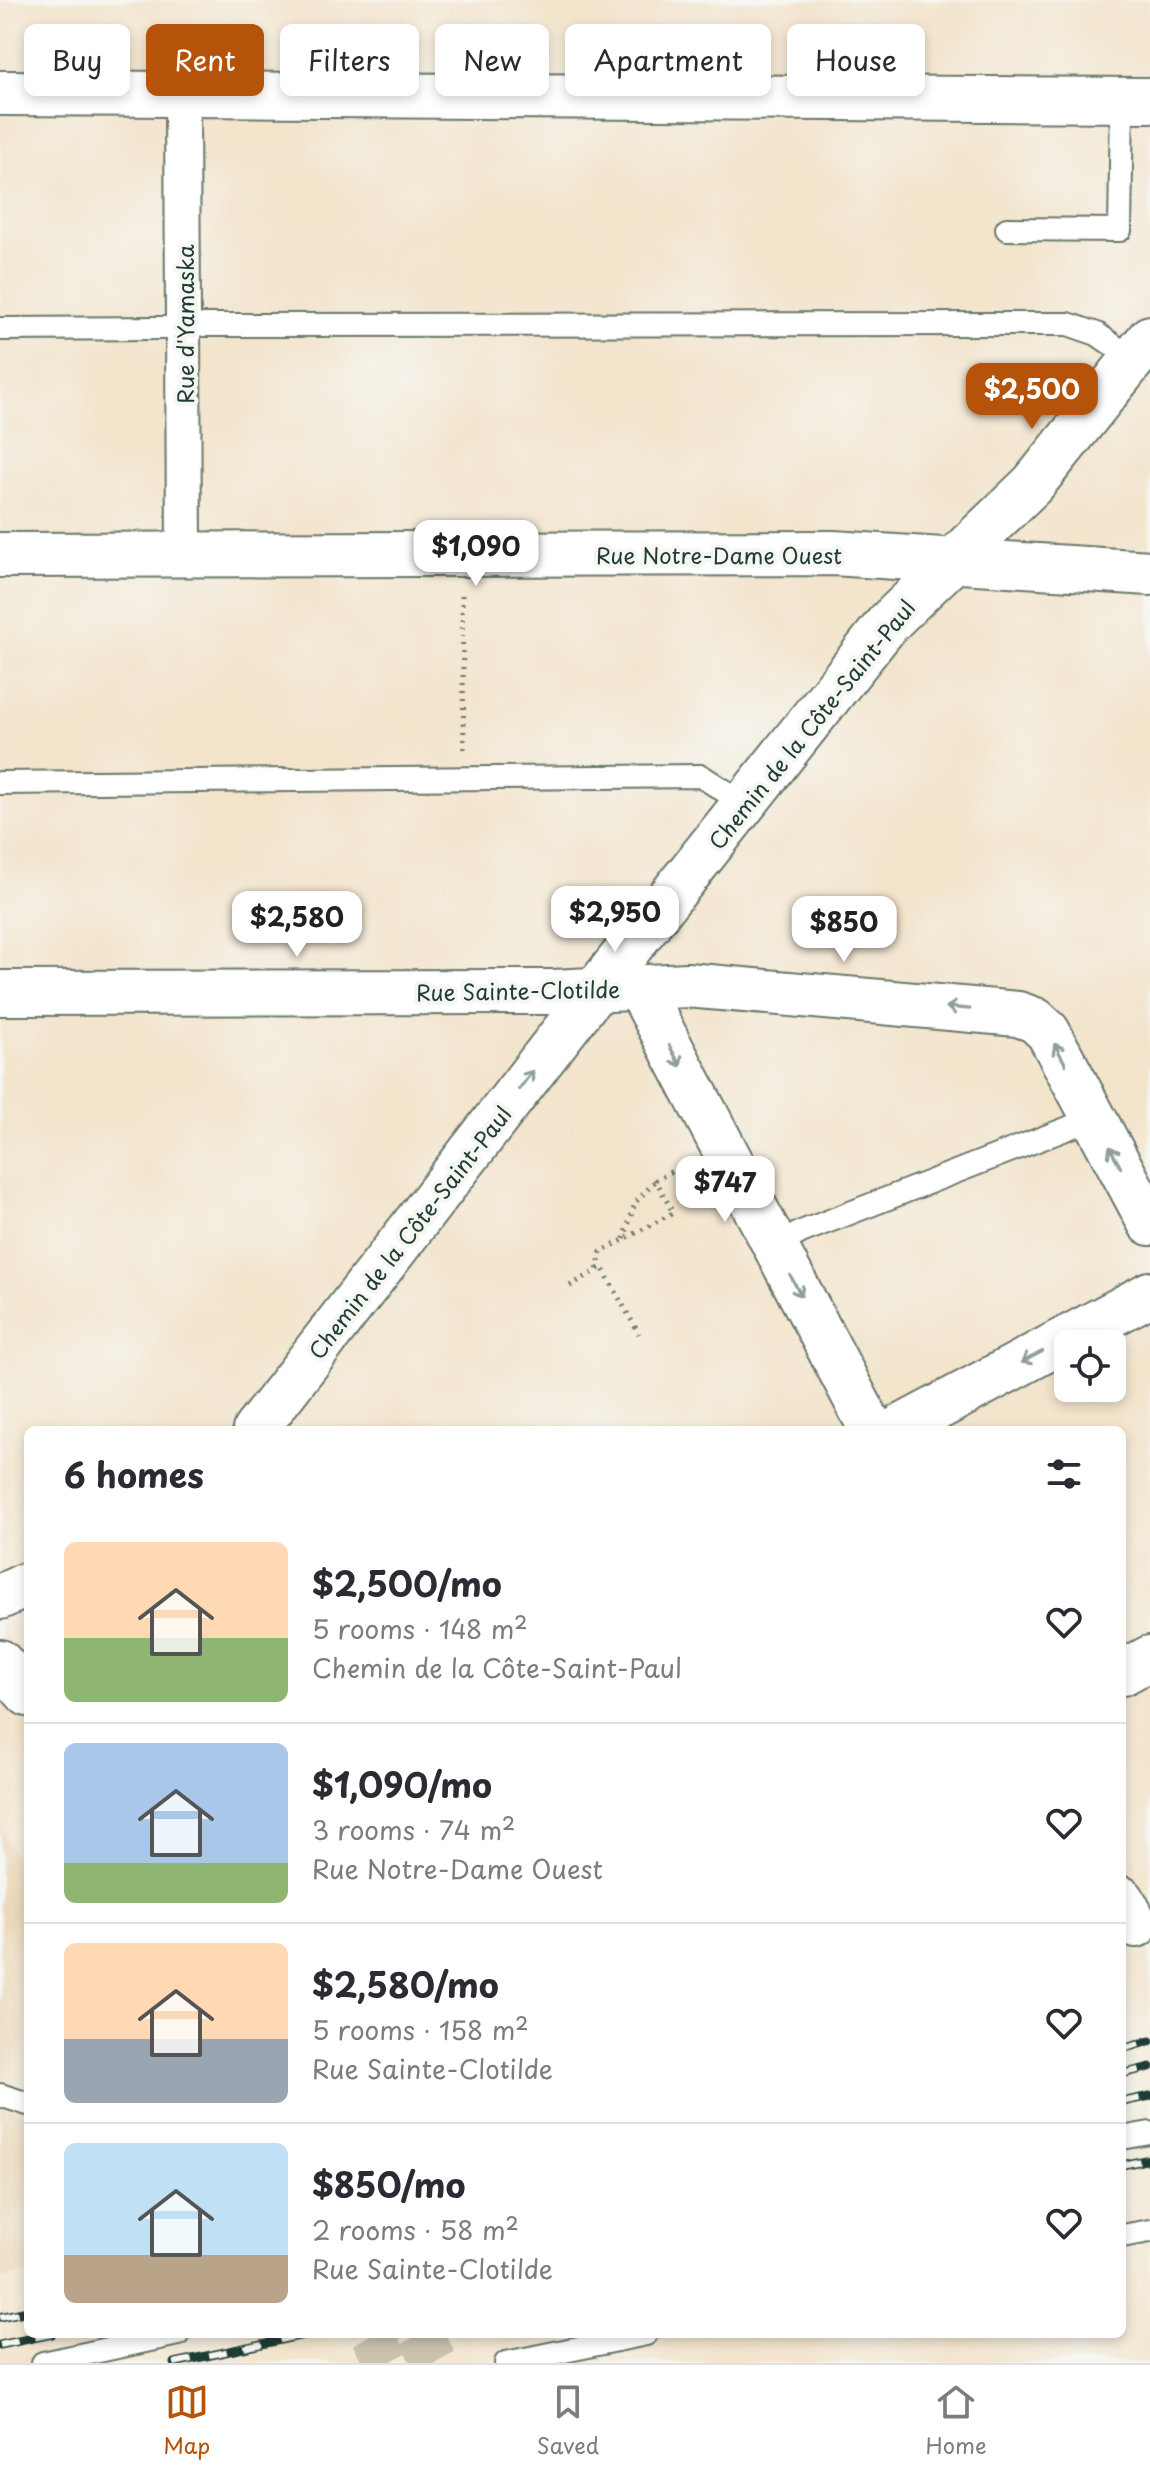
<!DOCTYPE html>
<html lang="en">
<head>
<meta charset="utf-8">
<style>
  :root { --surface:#fff; --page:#f7f7f7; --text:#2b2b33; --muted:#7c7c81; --line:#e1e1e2; --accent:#b45309 }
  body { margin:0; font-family:"Playpen Sans",sans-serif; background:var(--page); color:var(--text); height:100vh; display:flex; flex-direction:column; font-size:30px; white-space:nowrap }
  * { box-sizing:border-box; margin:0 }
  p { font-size:26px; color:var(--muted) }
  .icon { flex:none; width:44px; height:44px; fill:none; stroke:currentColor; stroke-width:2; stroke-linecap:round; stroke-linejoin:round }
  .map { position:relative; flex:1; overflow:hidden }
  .side { position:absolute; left:24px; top:1426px; width:1102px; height:912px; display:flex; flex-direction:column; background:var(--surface); border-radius:12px; box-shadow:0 4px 12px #0003 }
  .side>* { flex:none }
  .guide { position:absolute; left:24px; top:24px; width:1102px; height:72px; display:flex; gap:16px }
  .tools { position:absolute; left:1054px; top:1330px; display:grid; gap:16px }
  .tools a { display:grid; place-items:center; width:72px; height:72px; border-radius:12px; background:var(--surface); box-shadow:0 4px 12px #0003; font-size:40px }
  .price { position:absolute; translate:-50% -68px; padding:0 18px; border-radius:16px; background:#fff; color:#222; font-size:26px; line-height:52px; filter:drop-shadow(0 2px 4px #0008) }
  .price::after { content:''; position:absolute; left:50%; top:48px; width:24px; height:18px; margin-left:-12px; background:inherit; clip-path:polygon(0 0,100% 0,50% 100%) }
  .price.current { background:var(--accent); color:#fff }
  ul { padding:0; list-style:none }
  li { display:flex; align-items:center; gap:24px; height:200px; padding:0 40px }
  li+li { border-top:2px solid var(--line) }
  li span { display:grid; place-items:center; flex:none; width:224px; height:160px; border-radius:12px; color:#555 }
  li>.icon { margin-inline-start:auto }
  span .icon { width:96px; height:96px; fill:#fffc; stroke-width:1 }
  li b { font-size:34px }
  h2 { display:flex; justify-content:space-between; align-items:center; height:96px; padding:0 40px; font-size:34px }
  .tag { padding:0 28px; border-radius:12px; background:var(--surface); box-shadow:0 4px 12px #0003; font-size:28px; line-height:72px }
  .tag.current { background:var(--accent); color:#fff }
  .tabs { display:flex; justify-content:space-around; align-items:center; height:112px; border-top:2px solid var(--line); background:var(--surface); font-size:22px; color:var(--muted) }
  .tabs a { display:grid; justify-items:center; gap:4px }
  .tabs .current { color:var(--accent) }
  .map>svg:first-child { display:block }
</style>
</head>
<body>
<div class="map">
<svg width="1150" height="2363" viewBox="0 0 1150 2363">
  <rect width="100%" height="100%" fill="#f6f6f2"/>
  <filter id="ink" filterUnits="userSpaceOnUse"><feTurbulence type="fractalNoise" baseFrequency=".0125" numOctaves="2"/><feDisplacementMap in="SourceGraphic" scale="16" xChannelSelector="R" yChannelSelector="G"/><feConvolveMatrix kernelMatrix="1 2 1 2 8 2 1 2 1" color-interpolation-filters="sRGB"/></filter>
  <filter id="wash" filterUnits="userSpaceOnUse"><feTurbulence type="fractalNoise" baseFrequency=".006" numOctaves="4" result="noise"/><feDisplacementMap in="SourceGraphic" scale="32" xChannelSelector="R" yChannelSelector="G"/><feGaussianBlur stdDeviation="1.8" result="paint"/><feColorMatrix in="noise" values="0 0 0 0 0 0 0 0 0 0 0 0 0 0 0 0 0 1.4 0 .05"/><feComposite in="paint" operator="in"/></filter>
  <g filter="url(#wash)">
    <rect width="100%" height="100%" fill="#f3e4cc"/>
    <!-- built -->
    <path fill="#ead8ba" d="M 0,1827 L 28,1881 L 28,2274 L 0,2279 Z"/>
  </g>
  <g filter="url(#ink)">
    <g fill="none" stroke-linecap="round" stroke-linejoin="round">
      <!-- secondary-tunnel -->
      <g stroke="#c9c3ae" stroke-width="44" stroke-dasharray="44 22" stroke-linecap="butt">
        <path d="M 372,2334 L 388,2363"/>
        <path d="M 420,2334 L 436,2363"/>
      </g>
      <!-- service casing -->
      <g stroke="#697769" stroke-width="26">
        <g id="service">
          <path d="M 1007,229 L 1120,230 L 1122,100"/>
          <path d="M 204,325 L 1068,324 L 1097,334 L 1133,359"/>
          <path d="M 0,329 L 164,328"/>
          <path d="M 0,783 L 701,776 L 745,804"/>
          <path d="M 775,1247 L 801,1232 L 1071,1127 L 1093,1115"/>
          <path d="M 0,2095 L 28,2104"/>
          <path d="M 1122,2138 L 1150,2133"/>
          <path d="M 1122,2236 L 1150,2231"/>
          <path d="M 43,2363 L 178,2334"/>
          <path d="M 506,2363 L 646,2334"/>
        </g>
      </g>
      <!-- pedestrian casing -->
      <g stroke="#697769" stroke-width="38">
        <path id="pedestrian" d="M 182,93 L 184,555"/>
      </g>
      <!-- minor casing -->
      <g stroke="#697769" stroke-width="48">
        <g id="minor">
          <path d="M 0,93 L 1150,100"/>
          <path d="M 639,987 L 872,1430"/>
          <path d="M 0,993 L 553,992 L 687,985 L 1018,1014 L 1035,1020 L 1048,1032 L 1150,1223"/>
          <path d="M 255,1430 L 596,990 L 888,623 L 1033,484 L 1150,338"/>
          <path d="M 896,1430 L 1150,1294"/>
          <path d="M 0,1597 L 28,1584"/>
          <path d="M 1122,1673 L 1150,1658"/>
          <path d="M 1122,1899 L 1136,1925"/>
        </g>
      </g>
      <!-- secondary casing -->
      <g stroke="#697769" stroke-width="48">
        <g id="secondary">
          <path d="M 0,555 L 833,553 L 1150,573"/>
          <path d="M 0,1662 L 28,1694"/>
        </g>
      </g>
      <!-- path -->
      <g stroke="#697769" stroke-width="5" stroke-dasharray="2 6" stroke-linecap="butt">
        <path d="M 462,595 L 464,749"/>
        <path d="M 624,1239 L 635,1203 L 655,1181"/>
        <path d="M 598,1269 L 602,1267 L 639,1334"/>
        <path d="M 570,1286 L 597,1270 L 601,1252 L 673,1213 L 656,1180 L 685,1164"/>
      </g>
      <!-- service -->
      <use href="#service" stroke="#fff" stroke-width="22"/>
      <!-- pedestrian -->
      <use href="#pedestrian" stroke="#fff" stroke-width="34"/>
      <!-- minor -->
      <use href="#minor" stroke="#fff" stroke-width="44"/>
      <!-- secondary -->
      <use href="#secondary" stroke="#fff" stroke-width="44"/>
      <!-- rail casing -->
      <g stroke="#1f3d34" stroke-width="9">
        <g id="rail">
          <path d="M 1122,2049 L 1150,2041"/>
          <path d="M 1122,2074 L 1150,2067"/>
          <path d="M 1122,2102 L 1150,2096"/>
          <path d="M 1122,2165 L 1150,2159"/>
          <path d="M 0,2317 L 28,2311"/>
          <path d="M 0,2345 L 52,2334"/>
          <path d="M 174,2363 L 308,2334"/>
        </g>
      </g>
      <!-- rail -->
      <use href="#rail" stroke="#f6f6f2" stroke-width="6" stroke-dasharray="18" stroke-linecap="butt"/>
    </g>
    <!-- one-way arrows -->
    <defs><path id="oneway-shaft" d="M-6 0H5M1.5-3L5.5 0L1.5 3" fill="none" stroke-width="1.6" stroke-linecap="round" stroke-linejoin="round" transform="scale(2)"/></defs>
    <g stroke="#8f9e9a">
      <use href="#oneway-shaft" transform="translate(958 1008) rotate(-175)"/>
      <use href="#oneway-shaft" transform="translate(1060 1054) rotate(-118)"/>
      <use href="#oneway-shaft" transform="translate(675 1056) rotate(62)"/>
      <use href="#oneway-shaft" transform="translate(526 1080) rotate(-52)"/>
      <use href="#oneway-shaft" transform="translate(1115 1157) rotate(-118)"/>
      <use href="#oneway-shaft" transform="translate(796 1286) rotate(62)"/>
      <use href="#oneway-shaft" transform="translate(1032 1357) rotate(152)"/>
    </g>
  </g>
  <g text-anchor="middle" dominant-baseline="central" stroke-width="8" stroke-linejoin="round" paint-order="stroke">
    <!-- street labels -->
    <g font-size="22" fill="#1f3d34" stroke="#f6f6f2">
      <text transform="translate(184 324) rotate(-90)">Rue d'Yamaska</text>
      <text x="719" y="554">Rue Notre-Dame Ouest</text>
      <text transform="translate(811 724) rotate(-51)">Chemin de la Côte-Saint-Paul</text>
      <text transform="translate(518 990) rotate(-1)">Rue Sainte-Clotilde</text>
      <text transform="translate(409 1232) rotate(-52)">Chemin de la Côte-Saint-Paul</text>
    </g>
  </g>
</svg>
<div class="tools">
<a><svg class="icon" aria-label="locate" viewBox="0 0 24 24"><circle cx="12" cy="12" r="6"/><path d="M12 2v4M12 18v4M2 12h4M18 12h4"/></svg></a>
</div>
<b class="price current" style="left:1032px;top:431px">$2,500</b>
<b class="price" style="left:476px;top:588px">$1,090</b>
<b class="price" style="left:615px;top:954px">$2,950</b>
<b class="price" style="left:297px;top:959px">$2,580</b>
<b class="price" style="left:844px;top:964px">$850</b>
<b class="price" style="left:725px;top:1224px">$747</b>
<div class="guide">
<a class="tag">Buy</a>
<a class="tag current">Rent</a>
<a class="tag">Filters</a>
<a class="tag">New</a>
<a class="tag">Apartment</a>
<a class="tag">House</a>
</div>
<section class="side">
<h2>6 homes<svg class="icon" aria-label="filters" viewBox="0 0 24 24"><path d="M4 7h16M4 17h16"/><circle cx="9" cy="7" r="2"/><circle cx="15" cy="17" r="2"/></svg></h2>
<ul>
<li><span style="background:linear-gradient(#ffd9b3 60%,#8fb573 0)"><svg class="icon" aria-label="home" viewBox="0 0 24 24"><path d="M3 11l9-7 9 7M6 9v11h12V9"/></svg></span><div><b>$2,500/mo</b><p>5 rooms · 148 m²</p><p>Chemin de la Côte-Saint-Paul</p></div><svg class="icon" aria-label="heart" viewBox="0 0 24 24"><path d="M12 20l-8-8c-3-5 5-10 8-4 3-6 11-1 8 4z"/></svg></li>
<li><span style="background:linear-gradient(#a9c7e8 75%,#8fb573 0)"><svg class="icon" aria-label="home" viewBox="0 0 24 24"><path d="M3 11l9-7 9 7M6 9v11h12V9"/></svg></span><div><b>$1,090/mo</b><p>3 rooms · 74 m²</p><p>Rue Notre-Dame Ouest</p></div><svg class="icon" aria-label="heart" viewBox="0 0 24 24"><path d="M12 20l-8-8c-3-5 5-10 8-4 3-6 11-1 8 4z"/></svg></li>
<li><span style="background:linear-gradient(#ffd9b3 60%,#9aa5b1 0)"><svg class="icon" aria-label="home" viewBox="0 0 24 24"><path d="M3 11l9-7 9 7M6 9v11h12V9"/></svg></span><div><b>$2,580/mo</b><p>5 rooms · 158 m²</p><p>Rue Sainte-Clotilde</p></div><svg class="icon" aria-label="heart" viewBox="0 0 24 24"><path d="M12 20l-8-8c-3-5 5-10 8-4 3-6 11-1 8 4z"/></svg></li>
<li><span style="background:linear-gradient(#bfe0f5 70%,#b9a48a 0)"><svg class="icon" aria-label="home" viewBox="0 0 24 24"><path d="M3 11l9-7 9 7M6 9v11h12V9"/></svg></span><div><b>$850/mo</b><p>2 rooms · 58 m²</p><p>Rue Sainte-Clotilde</p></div><svg class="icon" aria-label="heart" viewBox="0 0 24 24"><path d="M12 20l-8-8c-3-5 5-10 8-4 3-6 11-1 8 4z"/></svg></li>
</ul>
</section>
</div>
<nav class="tabs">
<a class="current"><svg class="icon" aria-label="map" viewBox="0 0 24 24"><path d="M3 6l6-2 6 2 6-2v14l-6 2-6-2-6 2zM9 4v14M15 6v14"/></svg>Map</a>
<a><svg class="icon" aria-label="saved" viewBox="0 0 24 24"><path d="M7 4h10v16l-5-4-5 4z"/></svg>Saved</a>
<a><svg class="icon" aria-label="home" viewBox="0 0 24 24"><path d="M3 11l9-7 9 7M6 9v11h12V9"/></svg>Home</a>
</nav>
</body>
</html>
